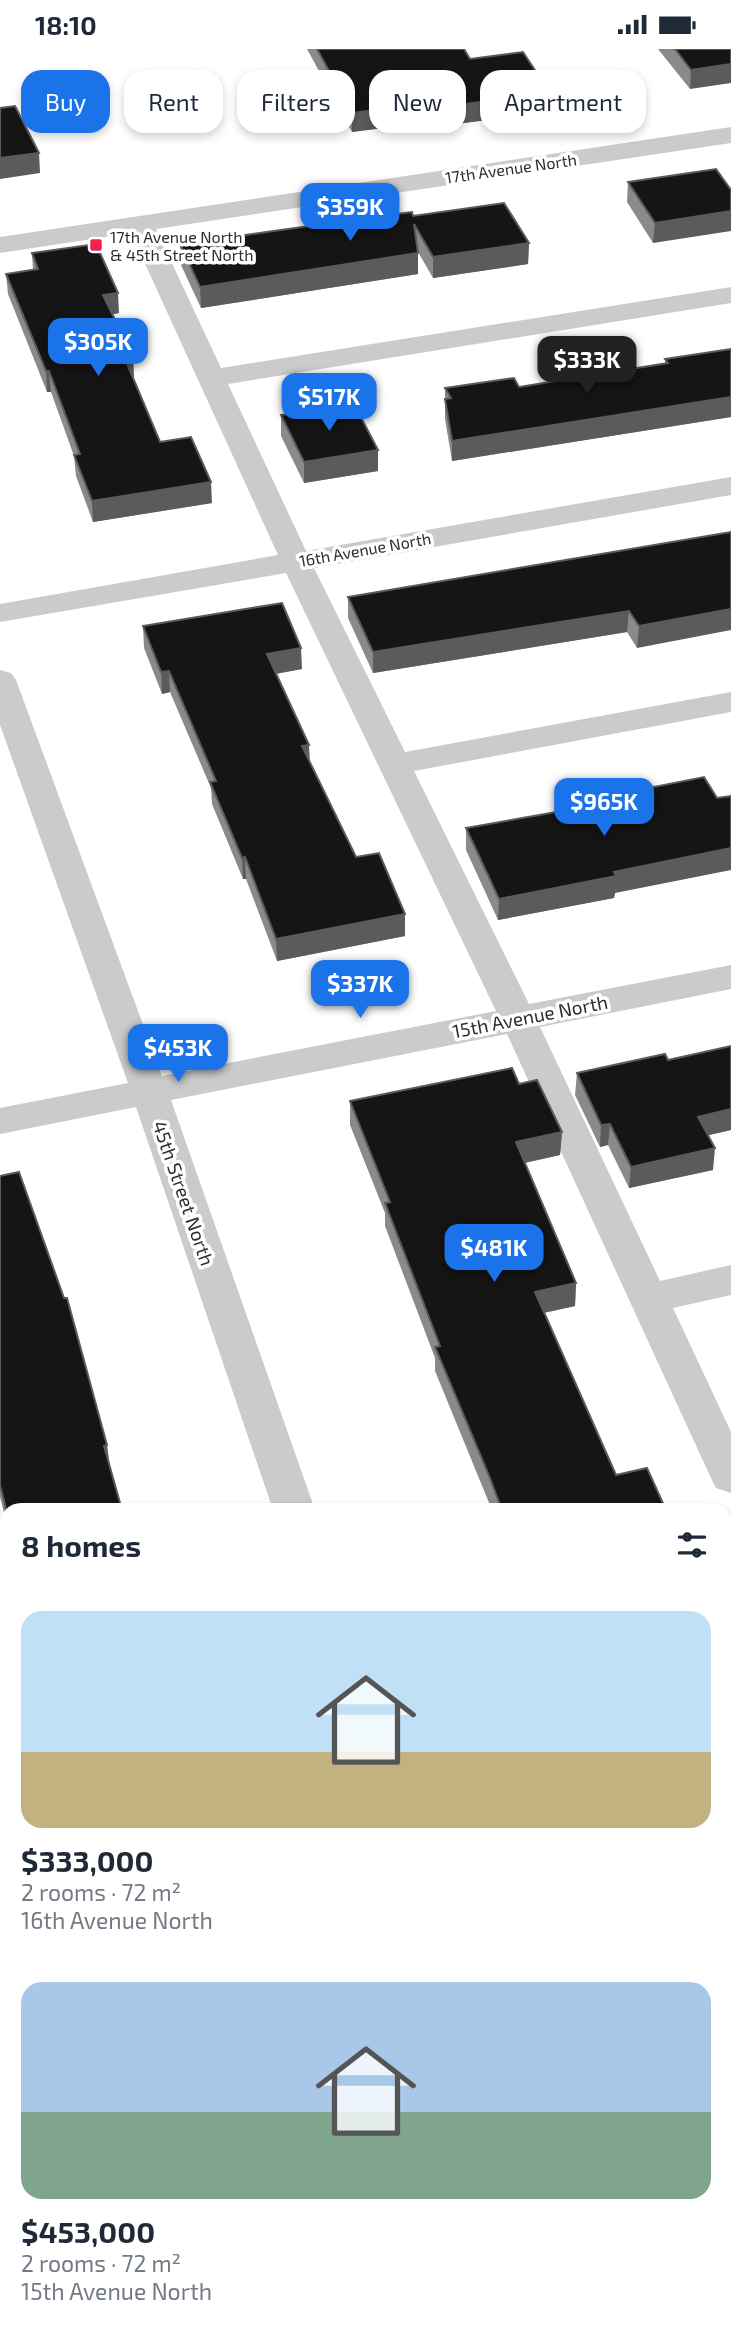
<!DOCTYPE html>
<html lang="en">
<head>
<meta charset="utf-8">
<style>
  :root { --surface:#fff; --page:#f6f6f7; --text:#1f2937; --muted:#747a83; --accent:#1a73e8 }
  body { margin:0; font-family:"Exo 2",sans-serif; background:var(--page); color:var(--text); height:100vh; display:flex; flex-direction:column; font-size:26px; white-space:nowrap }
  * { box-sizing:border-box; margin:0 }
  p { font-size:23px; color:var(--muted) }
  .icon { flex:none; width:38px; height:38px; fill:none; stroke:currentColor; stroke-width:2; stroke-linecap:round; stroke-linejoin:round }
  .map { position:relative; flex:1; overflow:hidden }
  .sheet { position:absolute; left:0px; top:1454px; width:732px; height:842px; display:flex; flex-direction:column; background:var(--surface); border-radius:21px 21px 0 0; box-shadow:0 4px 10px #0003 }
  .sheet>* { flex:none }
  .top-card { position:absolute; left:21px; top:21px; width:690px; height:63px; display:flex; gap:14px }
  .price { position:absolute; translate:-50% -60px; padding:0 16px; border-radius:14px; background:var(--accent); color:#fff; font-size:23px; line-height:46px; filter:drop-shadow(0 2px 4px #0008) }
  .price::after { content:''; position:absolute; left:50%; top:42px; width:21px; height:16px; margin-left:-10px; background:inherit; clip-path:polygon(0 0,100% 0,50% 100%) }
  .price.selected { background:#222; color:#fff }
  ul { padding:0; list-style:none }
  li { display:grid; align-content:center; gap:14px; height:371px; padding:0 21px }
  li span { display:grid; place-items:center; height:217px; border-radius:21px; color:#555 }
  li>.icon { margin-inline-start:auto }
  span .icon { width:126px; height:126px; fill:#fffc; stroke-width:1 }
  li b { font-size:30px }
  h2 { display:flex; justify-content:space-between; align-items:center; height:84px; padding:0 21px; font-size:30px }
  .tag { padding:0 24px; border-radius:21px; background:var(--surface); box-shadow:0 4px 10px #0003; font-size:24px; line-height:63px }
  .tag.selected { background:var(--accent); color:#fff }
  .status { display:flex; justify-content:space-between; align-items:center; height:49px; padding:0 35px; background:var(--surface); direction:ltr }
  .status svg { height:19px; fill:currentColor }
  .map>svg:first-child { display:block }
</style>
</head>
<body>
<div class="status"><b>18:10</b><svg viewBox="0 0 49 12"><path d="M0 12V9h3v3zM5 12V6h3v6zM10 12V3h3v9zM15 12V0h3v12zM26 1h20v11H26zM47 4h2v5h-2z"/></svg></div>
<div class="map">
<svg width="731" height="2295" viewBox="0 0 731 2295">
  <rect width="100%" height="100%" fill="#fff"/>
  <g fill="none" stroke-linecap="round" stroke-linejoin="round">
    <!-- minor -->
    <g fill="#cbcbcb" fill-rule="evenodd">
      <path d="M 731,78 L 731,94 L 156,180 L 221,319 L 731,238 L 731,254 L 228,335 L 306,502 L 731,428 L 731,446 L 314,519 L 405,703 L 731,643 L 731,663 L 414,722 L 529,955 L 731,916 L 731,940 L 540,978 L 660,1232 L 731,1216 L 731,1246 L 673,1259 L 731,1383 L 731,1444 L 716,1439 L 710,1427 L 507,985 L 171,1051 L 315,1461 L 273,1461 L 136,1058 L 0,1085 L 0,1059 L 128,1034 L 0,676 L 0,621 L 11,624 L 16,631 L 162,1027 L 496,962 L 286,524 L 0,573 L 0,555 L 278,506 L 131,184 L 0,204 L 0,188 Z"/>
      <path d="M 731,1623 L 731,1661 L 724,1662 L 724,1624 Z"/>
      <path d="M 7,1802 L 7,1844 L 0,1845 L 0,1803 Z"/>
      <path d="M 0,2003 L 7,2006 L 7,2080 L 0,2077 Z"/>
      <path d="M 33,2289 L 85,2289 L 86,2295 L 34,2295 Z"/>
      <path d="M 562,2289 L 614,2289 L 616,2295 L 564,2295 Z"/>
    </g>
  </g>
  <!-- wall -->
  <g fill="#8a8a8a">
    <path d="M 307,0 L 464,0 L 470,10 L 550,44 L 549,63 L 441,77 L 438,72 L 352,83 Z"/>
    <path d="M 658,0 L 731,0 L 690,40 Z"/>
    <path d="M 716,120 L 653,194 L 627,153 L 628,133 Z"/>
    <path d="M 413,167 L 529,194 L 528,215 L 433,229 L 418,203 L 418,225 L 201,259 L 181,216 L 180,195 Z"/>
    <path d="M 32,204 L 119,264 L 113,265 L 133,308 L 134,329 L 160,393 L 212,454 L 93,473 L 76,427 L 74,407 L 51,343 L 47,343 L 8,245 L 6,225 L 33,221 Z"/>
    <path d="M 731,300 L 731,368 L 452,412 L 445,370 L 445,339 L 519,338 L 665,315 L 665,310 Z"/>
    <path d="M 281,366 L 378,422 L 304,434 L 281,387 Z"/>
    <path d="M 731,483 L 637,599 L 627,583 L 373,624 L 348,569 L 348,548 Z"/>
    <path d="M 143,577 L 302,620 L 276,625 L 310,713 L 356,808 L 405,887 L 277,912 L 246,830 L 243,830 L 212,755 L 211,739 L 170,643 L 162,645 L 144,599 Z"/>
    <path d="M 704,728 L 615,844 L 614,849 L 498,871 L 466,801 L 466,779 L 592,757 L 593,750 Z"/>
    <path d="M 731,997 L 731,1081 L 709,1086 L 713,1121 L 629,1139 L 608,1096 L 600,1098 L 575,1046 L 577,1024 L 668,1011 Z"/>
    <path d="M 519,1035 L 562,1083 L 560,1106 L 525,1114 L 576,1234 L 575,1257 L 544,1264 L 616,1426 L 666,1461 L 492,1461 L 435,1322 L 435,1309 L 385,1177 L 385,1164 L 350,1076 L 350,1052 Z"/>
    <path d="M 0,1127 L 107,1396 L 110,1418 L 7,1461 L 7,1475 L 0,1448 Z"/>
    <path d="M 7,1598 L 7,1711 L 0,1683 L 0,1600 Z"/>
    <path d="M 731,1750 L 731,2026 L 724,2010 L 724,1752 Z"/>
  </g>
  <!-- shaded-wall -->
  <g fill="#5b5b5b">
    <path d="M 731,15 L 731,34 L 690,40 L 691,21 Z"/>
    <path d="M 550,44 L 549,63 L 441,77 L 442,58 Z"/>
    <path d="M 439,53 L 438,72 L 352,83 L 352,64 Z"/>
    <path d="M 39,104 L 40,124 L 0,130 L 0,109 Z"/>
    <path d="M 731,162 L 731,182 L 653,194 L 655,174 Z"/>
    <path d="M 529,194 L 528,215 L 433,229 L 433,208 Z"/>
    <path d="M 418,204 L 418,225 L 201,259 L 200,238 Z"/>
    <path d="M 118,244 L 119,264 L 105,267 L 103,246 Z"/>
    <path d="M 133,308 L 134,329 L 125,310 Z"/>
    <path d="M 46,322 L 49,322 L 51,343 L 47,343 Z"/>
    <path d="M 731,348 L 731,368 L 452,412 L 452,392 Z"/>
    <path d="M 378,401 L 378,422 L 304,434 L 304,413 Z"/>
    <path d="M 211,433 L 212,454 L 93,473 L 92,452 Z"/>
    <path d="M 731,560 L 731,581 L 637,599 L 639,577 Z"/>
    <path d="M 629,562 L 627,583 L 373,624 L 373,603 Z"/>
    <path d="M 301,599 L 302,620 L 268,626 L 267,605 Z"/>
    <path d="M 169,622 L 170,643 L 162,645 L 161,623 Z"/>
    <path d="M 309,696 L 310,717 L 302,697 Z"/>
    <path d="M 731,799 L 731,821 L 615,844 L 614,849 L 498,871 L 499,850 L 614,823 Z"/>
    <path d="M 245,808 L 246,830 L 243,830 L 242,809 Z"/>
    <path d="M 405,865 L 405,887 L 277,912 L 276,890 Z"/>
    <path d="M 731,1060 L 731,1081 L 696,1089 L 698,1068 Z"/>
    <path d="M 610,1075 L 608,1096 L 600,1098 L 601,1076 Z"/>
    <path d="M 562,1083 L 560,1106 L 514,1116 L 516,1093 Z"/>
    <path d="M 715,1099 L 713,1121 L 629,1139 L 631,1118 Z"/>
    <path d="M 576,1234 L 575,1257 L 533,1266 L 535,1243 Z"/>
    <path d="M 107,1396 L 110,1423 L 104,1397 Z"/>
    <path d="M 7,1691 L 7,1708 L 4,1692 Z"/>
  </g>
  <!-- building -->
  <g fill="#151515" stroke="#5b5b5b" stroke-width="2">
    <path d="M 317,0 L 464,0 L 470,10 L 523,3 L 550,44 L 442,58 L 439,53 L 352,64 Z"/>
    <path d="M 675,0 L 731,0 L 731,15 L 691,21 Z"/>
    <path d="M 15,57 L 39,104 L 0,109 L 0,59 Z"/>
    <path d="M 716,120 L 731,141 L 731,162 L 655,174 L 628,133 Z"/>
    <path d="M 504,154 L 529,194 L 433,208 L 414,175 L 418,204 L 200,238 L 180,195 L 388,166 L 412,163 L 413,167 Z"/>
    <path d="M 96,195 L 118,244 L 103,246 L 133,308 L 125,310 L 160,393 L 191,388 L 211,433 L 92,452 L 74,406 L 80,405 L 49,322 L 46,322 L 6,225 L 38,220 L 32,204 Z"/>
    <path d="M 731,300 L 731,348 L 452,392 L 445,350 L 451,349 L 445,339 L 514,329 L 519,338 L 668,314 L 665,310 Z"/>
    <path d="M 354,355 L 378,401 L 304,413 L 281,366 Z"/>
    <path d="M 731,483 L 731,560 L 639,577 L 629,562 L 373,603 L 348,548 Z"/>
    <path d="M 282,554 L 301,599 L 267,605 L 309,696 L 302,697 L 356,808 L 379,804 L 405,865 L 276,890 L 245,808 L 242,809 L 210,733 L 216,732 L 169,622 L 161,623 L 143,577 Z"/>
    <path d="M 704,728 L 717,749 L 731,747 L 731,799 L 614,823 L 616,827 L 499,850 L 466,779 L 596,756 L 593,750 Z"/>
    <path d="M 731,997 L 731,1060 L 698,1068 L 715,1099 L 631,1118 L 610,1075 L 601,1076 L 577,1024 L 665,1005 L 668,1011 Z"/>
    <path d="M 512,1019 L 519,1035 L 537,1031 L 562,1083 L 516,1093 L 576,1234 L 535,1243 L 616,1426 L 647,1419 L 666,1461 L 502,1461 L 488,1424 L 435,1298 L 440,1297 L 385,1154 L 390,1153 L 350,1052 Z"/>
    <path d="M 19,1123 L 64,1249 L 67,1249 L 107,1396 L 104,1397 L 122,1461 L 7,1461 L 7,1464 L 0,1436 L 0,1127 Z"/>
    <path d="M 7,1598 L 7,1691 L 4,1692 L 0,1674 L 0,1600 Z"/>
    <path d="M 731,1750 L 731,1995 L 724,1979 L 724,1752 Z"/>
  </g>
  <!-- markers -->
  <rect fill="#f2234c" stroke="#fff" stroke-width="2.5" x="89" y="189" width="14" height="14" rx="3.5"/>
  <g text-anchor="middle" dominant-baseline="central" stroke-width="7" stroke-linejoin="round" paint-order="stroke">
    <!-- far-street labels -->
    <g font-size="16" fill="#2e2e2e" stroke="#fff">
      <text transform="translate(511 119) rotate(-8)">17th Avenue North</text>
      <text transform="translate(365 500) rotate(-10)">16th Avenue North</text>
    </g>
    <!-- far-poi labels -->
    <g font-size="16" fill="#2e2e2e" stroke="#fff" text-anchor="start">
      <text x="110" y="187">17th Avenue North<tspan x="110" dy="18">&amp; 45th Street North</tspan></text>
    </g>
    <!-- street labels -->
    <g font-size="19" fill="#2e2e2e" stroke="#fff">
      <text transform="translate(530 967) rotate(-11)">15th Avenue North</text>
      <text transform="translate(184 1144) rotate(71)">45th Street North</text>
    </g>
  </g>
</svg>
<b class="price" style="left:350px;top:194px">$359K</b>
<b class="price" style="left:98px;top:329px">$305K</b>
<b class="price selected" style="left:587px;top:347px">$333K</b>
<b class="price" style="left:329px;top:384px">$517K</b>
<b class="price" style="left:604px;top:789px">$965K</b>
<b class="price" style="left:360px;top:971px">$337K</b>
<b class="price" style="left:178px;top:1035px">$453K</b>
<b class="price" style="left:494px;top:1235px">$481K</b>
<div class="top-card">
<a class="tag selected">Buy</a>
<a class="tag">Rent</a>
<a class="tag">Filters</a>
<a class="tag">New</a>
<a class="tag">Apartment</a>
</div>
<section class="sheet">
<h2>8 homes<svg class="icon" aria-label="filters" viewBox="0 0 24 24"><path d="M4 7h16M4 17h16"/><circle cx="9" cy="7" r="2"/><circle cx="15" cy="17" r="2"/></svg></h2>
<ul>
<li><span style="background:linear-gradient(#bfe0f5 65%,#c2b280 0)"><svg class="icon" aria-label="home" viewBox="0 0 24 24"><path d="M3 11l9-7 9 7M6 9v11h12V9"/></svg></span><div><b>$333,000</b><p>2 rooms · 72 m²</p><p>16th Avenue North</p></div></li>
<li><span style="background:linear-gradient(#a9c7e8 60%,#7fa58c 0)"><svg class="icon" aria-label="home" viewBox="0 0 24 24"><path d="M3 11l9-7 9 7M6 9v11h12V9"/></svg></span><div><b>$453,000</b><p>2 rooms · 72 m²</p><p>15th Avenue North</p></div></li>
</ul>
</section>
</div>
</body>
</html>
